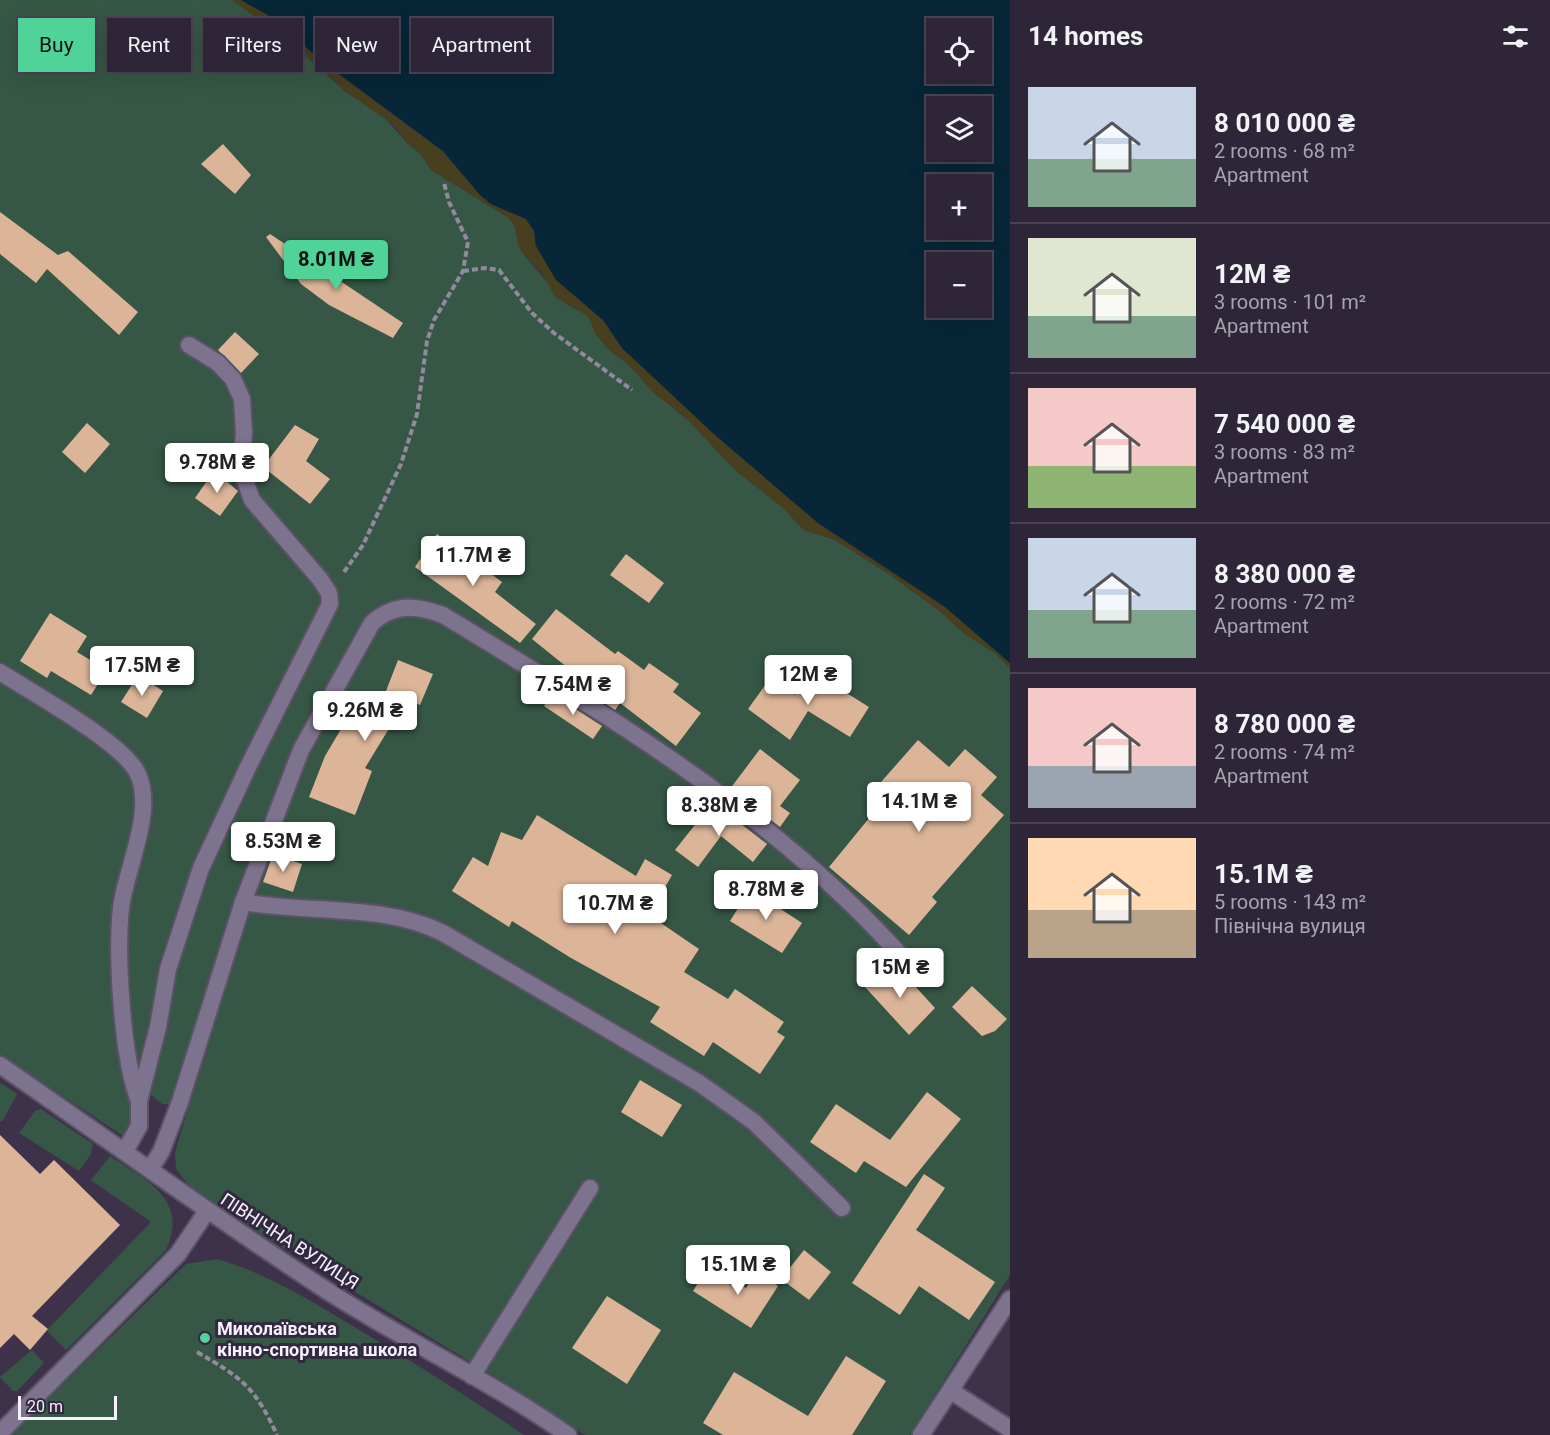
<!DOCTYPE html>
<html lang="en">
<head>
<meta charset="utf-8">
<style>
  :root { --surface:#2e2638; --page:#362e40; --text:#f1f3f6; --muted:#a7a5ae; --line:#494353; --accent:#4fd399 }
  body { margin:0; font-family:Roboto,sans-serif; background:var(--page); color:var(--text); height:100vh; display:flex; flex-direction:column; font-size:22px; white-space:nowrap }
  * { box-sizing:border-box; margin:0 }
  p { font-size:20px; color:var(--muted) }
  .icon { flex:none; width:33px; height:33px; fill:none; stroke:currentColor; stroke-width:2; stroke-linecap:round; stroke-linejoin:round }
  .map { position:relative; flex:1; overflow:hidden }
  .panel { display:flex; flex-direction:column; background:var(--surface); width:540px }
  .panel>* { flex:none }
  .guide { position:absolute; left:18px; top:18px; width:570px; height:54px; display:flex; gap:12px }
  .tools { position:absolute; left:926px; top:18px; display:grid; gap:12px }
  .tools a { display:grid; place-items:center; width:66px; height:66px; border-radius:0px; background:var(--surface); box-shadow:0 6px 24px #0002,0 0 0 2px var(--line); font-size:30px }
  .scale { position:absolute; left:18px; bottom:15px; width:99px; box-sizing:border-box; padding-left:6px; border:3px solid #f6f0ff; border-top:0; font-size:16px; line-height:21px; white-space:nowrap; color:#f6f0ff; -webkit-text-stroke:4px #32283f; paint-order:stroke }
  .price { position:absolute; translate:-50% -51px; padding:0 14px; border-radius:6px; background:#fff; color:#222; font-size:20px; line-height:39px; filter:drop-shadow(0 2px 3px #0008) }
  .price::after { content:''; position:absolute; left:50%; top:36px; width:18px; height:14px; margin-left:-9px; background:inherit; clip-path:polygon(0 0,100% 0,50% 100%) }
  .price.current { background:var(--accent); color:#111 }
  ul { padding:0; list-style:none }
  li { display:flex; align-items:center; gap:18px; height:150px; padding:0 18px }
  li+li { border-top:2px solid var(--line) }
  li span { display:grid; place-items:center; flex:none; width:168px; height:120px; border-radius:0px; color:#555 }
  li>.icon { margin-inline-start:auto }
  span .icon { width:72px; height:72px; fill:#fffc; stroke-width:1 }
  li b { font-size:26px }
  h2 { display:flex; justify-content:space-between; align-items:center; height:72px; padding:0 18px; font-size:26px }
  .tag { padding:0 21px; border-radius:0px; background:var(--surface); box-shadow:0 6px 24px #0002,0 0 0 2px var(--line); font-size:21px; line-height:54px }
  .tag.current { background:var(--accent); color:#111 }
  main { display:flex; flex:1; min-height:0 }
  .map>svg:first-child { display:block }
</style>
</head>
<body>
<main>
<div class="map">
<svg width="1010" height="1435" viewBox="0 0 1010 1435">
  <rect width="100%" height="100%" fill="#3d324a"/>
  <!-- green -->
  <g fill="#365746">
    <path d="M 0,0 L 232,0 C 250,12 271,23 280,44 L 307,57 L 346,92 L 384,117 L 408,144 L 421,154 L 431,170 L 509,218 L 515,226 L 518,244 L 524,255 L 566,304 L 587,315 L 609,350 L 629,365 L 653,392 L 688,420 L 735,470 L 781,506 L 804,530 L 835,540 L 889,574 L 938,610 L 965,634 L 996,654 L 1010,668 L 1010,1275 L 910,1435 L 585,1435 L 505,1383 L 270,1240 L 190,1187 L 176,1169 L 175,1153 L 189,1105 L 162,1104 L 135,1081 L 128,972 L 129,908 L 143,774 L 0,665 Z"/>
    <path d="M 0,678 C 30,698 116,746 130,775 C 150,813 110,895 114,940 C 117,969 139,1122 125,1137 L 0,1055 Z"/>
    <path d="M 0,1083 L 17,1094 L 2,1122 L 0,1121 Z"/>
    <path d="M 41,1109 L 93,1144 L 91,1154 L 79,1171 L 19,1133 L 35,1111 Z"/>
    <path d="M 110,1156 C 147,1181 189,1199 166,1250 L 66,1350 L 47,1331 L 49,1328 L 151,1222 L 91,1180 Z"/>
    <path d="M 217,1259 C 269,1274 315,1303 361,1331 C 417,1364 471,1399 524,1435 L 10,1435 L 186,1264 Z"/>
    <path d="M 32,1350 L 44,1363 L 17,1391 L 13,1391 L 0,1377 Z"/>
  </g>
  <!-- sand -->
  <path fill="#483f1f" d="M 232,0 L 241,0 L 273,18 L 324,63 L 443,152 L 480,195 L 491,204 L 526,219 L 534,231 L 536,246 L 588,308 L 603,320 L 622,348 L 715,435 L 818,523 L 945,607 L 1010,663 L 1010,668 L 996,654 L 965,634 L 938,610 L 889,574 L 835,540 L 804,530 L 781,506 L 735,470 L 688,420 L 653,392 L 629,365 L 609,350 L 596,335 L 587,315 L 555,297 L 543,275 L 524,255 L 518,244 L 515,226 L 509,218 L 431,170 L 421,154 L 408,144 L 394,125 L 346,92 L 322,68 L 307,57 L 286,51 L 275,32 Z"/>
  <!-- water -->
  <path fill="#072637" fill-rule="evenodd" d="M 241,0 L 1010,0 L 1010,663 L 945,607 L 818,523 L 715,435 L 622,348 L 603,320 L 556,280 L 536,246 L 534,231 L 526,219 L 491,204 L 480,195 L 443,151 L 324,63 L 273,18 ZM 936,28 L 981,28 L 981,74 L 936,74 ZM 936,106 L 981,106 L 981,152 L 936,152 ZM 936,184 L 981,184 L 981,230 L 936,230 ZM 936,262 L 981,262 L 981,308 L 936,308 Z"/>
  <!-- building -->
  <g fill="#dcb599">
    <path d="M 223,144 L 251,175 L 235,194 L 201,164 Z"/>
    <path d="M 0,212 L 58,255 L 68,251 L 138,312 L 119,335 L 47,269 L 36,283 L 0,254 Z"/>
    <path d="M 270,234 L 403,323 L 393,338 L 329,305 L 301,284 L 266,237 Z"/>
    <path d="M 235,332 L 259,354 L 241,373 L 218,350 Z"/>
    <path d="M 87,423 L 110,444 L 85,473 L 62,452 Z"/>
    <path d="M 295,425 L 319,439 L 306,461 L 330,479 L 310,504 L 263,467 Z"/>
    <path d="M 214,471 L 238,491 L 220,516 L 195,498 Z"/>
    <path d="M 437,534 L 502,582 L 495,592 L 536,624 L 520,643 L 415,567 Z"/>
    <path d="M 626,554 L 664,583 L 649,603 L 610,575 Z"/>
    <path d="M 556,609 L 615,654 L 618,651 L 644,670 L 649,663 L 679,684 L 673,692 L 701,713 L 676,746 L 620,703 L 615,710 L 563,676 L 568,668 L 532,639 Z"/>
    <path d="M 50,613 L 87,636 L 77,652 L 107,670 L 91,695 L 51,671 L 47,678 L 20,661 Z"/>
    <path d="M 398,660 L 433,674 L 420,705 L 407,699 L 365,768 L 372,771 L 355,815 L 309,797 L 325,756 L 353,709 L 374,722 Z"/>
    <path d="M 811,671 L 869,707 L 850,737 L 808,711 L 790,740 L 748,709 L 771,677 L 795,695 Z"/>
    <path d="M 138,675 L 163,691 L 147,718 L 121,702 Z"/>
    <path d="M 552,694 L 602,726 L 593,739 L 544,706 Z"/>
    <path d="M 918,740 L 949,767 L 965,749 L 997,777 L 981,795 L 1004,815 L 932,897 L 937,902 L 909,935 L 829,867 L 884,800 L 874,790 Z"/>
    <path d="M 760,749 L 800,780 L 780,806 L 790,813 L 780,827 L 730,789 Z"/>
    <path d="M 713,802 L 767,844 L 753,862 L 721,836 L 698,867 L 675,850 Z"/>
    <path d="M 537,815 L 636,876 L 645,859 L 672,875 L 649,915 L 699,949 L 684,972 L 728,999 L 735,989 L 784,1022 L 777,1032 L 785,1037 L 760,1074 L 713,1042 L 704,1056 L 650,1022 L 660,1007 L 571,958 L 512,921 L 509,927 L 452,891 L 473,857 L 488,866 L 501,832 L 522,840 Z"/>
    <path d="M 273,854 L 302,864 L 293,892 L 263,882 Z"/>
    <path d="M 750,889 L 802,923 L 782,953 L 730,921 Z"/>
    <path d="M 888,966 L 913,984 L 935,1008 L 909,1035 L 865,987 Z"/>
    <path d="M 972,986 L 1007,1019 L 995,1031 L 982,1036 L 952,1007 Z"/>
    <path d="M 640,1080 L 682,1105 L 662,1137 L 621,1112 Z"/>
    <path d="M 927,1092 L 961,1119 L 906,1187 L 864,1161 L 856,1173 L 810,1142 L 836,1104 L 890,1140 Z"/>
    <path d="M 0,1135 L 40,1174 L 54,1160 L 120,1225 L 32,1316 L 48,1329 L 30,1350 L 14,1334 L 0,1348 Z"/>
    <path d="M 924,1174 L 945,1188 L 916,1230 L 995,1282 L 969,1320 L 919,1286 L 900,1315 L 852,1283 Z"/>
    <path d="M 804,1250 L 831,1272 L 809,1300 L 781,1279 Z"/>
    <path d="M 706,1270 L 734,1287 L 737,1283 L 746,1288 L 756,1271 L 778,1286 L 751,1328 L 693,1291 Z"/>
    <path d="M 607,1296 L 661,1330 L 627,1384 L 572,1348 Z"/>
    <path d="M 846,1356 L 886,1381 L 852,1435 L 723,1435 L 703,1423 L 734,1372 L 808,1416 Z"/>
  </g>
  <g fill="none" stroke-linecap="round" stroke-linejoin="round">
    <!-- service casing -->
    <g stroke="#5b5266" stroke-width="20">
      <g id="service">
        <path d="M 0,672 C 32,693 124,743 138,774 C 155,812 126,868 121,908 C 116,955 122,1058 139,1101"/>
        <path d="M 243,902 C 309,914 382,903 443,933 L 699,1083 L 754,1122 L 842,1208"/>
        <path d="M 125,1151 L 139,1126 L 139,1101 L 158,1027 L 168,969 L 201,868 L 248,767 L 330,604 L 329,593 L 320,579 L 252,500 L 241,469 L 244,433 L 242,399 L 233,379 L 218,363 L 189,345"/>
        <path d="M 150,1169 L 161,1152 L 180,1102 L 243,902 L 301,750 L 372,623 C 394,603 417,605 443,615 C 608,716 781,817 908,964"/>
        <path d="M 472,1376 L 590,1188"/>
        <path d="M 921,1435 L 1010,1299"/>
      </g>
    </g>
    <!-- minor casing -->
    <g stroke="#5b5266" stroke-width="20">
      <g id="minor">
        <path d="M 0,1065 C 109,1140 215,1218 326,1290 C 405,1341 491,1381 568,1435"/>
        <path d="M 951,1391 L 1010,1429"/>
        <path d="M 0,1433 L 178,1254 L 207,1211"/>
      </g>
    </g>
    <!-- path -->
    <g stroke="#92899d" stroke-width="4" stroke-dasharray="6 3" stroke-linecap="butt">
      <path d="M 463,271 L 485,268 L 499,270 L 532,313 L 554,333 L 632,390"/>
      <path d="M 344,572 L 363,545 L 401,464 L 417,414 L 427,341 L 434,320 L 463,271 L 468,242 L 449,202 L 444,183"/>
      <path d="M 197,1352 C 242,1378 255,1387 277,1435"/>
    </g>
    <!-- service -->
    <use href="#service" stroke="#7e738e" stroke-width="16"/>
    <!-- minor -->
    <use href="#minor" stroke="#7e738e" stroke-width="16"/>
  </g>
  <!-- markers -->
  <circle fill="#4fd399" stroke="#32283f" stroke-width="2" cx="205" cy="1338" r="6"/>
  <g text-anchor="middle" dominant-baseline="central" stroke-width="6" stroke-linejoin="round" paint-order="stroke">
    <!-- street labels -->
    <g font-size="18" fill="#f6f0ff" stroke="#32283f">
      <text transform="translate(290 1241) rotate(33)">ПІВНІЧНА ВУЛИЦЯ</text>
    </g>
    <!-- poi labels -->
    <g font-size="18" font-weight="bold" fill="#f6f0ff" stroke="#32283f" text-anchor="start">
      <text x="217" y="1328">Миколаївська<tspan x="217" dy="21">кінно-спортивна школа</tspan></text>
    </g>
  </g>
</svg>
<div class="tools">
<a><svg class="icon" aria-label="locate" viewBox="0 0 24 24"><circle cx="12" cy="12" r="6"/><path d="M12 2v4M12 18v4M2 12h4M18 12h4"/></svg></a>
<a><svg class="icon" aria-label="layers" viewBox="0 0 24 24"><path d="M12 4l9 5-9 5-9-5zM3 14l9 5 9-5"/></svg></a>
<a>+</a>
<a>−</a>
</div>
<div class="scale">20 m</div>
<b class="price current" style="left:336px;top:291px">8.01M ₴</b>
<b class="price" style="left:217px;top:494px">9.78M ₴</b>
<b class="price" style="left:473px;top:587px">11.7M ₴</b>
<b class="price" style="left:142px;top:697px">17.5M ₴</b>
<b class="price" style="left:808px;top:706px">12M ₴</b>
<b class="price" style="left:573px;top:716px">7.54M ₴</b>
<b class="price" style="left:365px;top:742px">9.26M ₴</b>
<b class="price" style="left:919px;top:833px">14.1M ₴</b>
<b class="price" style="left:719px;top:837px">8.38M ₴</b>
<b class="price" style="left:283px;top:873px">8.53M ₴</b>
<b class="price" style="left:766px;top:921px">8.78M ₴</b>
<b class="price" style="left:615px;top:935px">10.7M ₴</b>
<b class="price" style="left:900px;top:999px">15M ₴</b>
<b class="price" style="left:738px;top:1296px">15.1M ₴</b>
<div class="guide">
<a class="tag current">Buy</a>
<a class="tag">Rent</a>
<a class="tag">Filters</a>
<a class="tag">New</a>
<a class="tag">Apartment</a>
</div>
</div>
<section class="panel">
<h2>14 homes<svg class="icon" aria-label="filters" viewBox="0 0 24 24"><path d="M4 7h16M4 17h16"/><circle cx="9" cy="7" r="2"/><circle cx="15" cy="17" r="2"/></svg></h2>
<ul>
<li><span style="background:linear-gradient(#c9d6e8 60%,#7fa58c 0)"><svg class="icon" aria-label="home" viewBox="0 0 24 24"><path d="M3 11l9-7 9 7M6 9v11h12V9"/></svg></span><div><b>8 010 000 ₴</b><p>2 rooms · 68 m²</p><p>Apartment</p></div></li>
<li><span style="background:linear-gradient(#dfe7d0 65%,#7fa58c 0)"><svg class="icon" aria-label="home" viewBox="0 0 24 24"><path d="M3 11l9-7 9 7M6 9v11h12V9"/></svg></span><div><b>12M ₴</b><p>3 rooms · 101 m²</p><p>Apartment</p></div></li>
<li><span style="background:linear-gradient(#f6c9c9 65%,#8fb573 0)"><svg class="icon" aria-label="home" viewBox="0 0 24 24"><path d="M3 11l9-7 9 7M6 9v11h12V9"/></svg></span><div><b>7 540 000 ₴</b><p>3 rooms · 83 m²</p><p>Apartment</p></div></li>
<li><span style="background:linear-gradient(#c9d6e8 60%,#7fa58c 0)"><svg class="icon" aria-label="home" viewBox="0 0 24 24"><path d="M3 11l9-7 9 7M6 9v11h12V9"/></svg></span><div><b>8 380 000 ₴</b><p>2 rooms · 72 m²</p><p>Apartment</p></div></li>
<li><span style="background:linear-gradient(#f6c9c9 65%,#9aa5b1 0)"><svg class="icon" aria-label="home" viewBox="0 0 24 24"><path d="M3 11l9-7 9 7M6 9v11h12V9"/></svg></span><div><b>8 780 000 ₴</b><p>2 rooms · 74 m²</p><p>Apartment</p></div></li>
<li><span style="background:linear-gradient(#ffd9b3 60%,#b9a48a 0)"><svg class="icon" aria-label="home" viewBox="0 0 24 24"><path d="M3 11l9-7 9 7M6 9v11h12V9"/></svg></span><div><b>15.1M ₴</b><p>5 rooms · 143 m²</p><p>Північна вулиця</p></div></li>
</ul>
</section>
</main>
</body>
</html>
